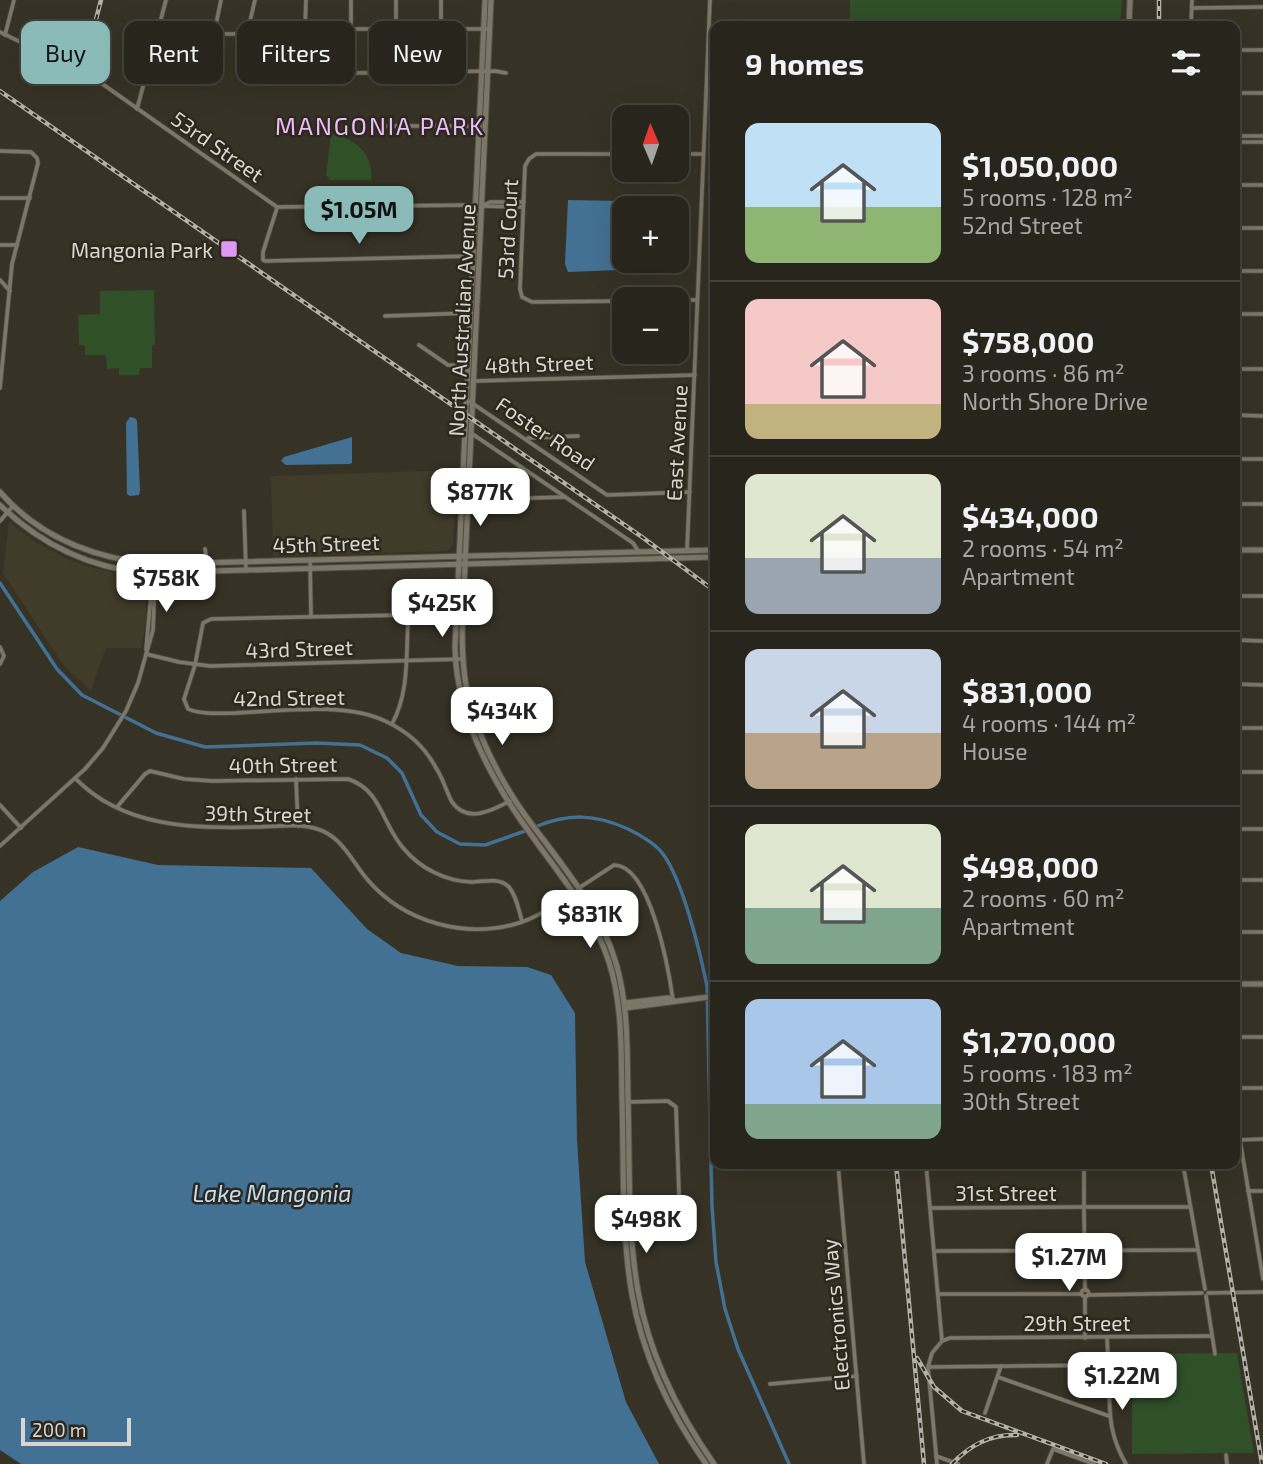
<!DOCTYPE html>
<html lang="en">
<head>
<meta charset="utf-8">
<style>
  :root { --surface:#28261c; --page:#343229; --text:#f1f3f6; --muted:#a5a5a3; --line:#44433b; --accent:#8bbbb9 }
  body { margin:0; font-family:"Exo 2",sans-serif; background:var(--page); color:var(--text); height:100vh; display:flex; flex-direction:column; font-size:26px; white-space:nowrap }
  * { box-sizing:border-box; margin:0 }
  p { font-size:23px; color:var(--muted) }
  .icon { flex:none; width:38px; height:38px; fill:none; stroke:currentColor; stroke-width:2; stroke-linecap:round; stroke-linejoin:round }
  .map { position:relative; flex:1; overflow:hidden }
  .panel { position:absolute; left:710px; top:21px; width:530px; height:1148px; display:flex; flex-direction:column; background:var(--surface); border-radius:14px; box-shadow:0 7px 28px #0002,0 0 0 2px var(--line) }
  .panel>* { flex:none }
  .banner { position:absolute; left:21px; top:21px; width:584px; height:63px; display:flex; gap:14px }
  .needle { width:46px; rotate:358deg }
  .fabs { position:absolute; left:612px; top:105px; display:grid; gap:14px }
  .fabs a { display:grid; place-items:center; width:77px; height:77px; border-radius:14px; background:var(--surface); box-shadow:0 7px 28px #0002,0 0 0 2px var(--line); font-size:35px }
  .scale { position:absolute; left:21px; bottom:18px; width:110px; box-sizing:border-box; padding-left:7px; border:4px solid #d8d6ce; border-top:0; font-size:19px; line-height:24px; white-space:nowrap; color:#d8d6ce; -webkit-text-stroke:5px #2c281d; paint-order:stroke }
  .price { position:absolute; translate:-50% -60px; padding:0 16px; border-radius:14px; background:#fff; color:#222; font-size:23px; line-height:46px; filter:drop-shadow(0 2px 4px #0008) }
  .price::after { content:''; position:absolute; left:50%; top:42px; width:21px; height:16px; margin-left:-10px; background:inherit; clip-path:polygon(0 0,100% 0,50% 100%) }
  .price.selected { background:var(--accent); color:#111 }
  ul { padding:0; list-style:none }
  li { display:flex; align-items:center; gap:21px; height:175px; padding:0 35px }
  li+li { border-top:2px solid var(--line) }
  li span { display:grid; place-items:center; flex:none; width:196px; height:140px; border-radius:14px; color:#555 }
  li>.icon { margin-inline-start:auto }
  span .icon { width:84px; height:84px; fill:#fffc; stroke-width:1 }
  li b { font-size:30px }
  h2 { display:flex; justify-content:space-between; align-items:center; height:84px; padding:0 35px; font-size:30px }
  .chip { padding:0 24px; border-radius:14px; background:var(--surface); box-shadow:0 7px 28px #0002,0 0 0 2px var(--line); font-size:24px; line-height:63px }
  .chip.selected { background:var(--accent); color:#111 }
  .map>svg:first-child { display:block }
</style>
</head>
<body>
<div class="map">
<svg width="1263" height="1464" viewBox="0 0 1263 1464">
  <rect width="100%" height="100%" fill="#363226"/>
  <!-- built -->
  <g fill="#413b29">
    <path d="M 457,470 L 453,545 L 447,551 L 273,556 L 271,476 Z"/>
    <path d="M 9,522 L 34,541 L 67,559 L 89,567 L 147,579 L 146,621 L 141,648 L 106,648 L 91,690 L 64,666 L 3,573 Z"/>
  </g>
  <!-- green -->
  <g fill="#305028">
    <path d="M 850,0 L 1122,0 L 1120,26 L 850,26 Z"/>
    <path d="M 331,134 C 355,138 374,154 371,180 L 330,180 L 326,175 Z"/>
    <path d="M 154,290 L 155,345 L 152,345 L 152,368 L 140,368 L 139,375 L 119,375 L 119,368 L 107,369 L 106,355 L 85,355 L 85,345 L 79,345 L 78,315 L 100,314 L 100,291 Z"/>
    <path d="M 1237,1353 L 1254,1453 L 1132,1454 L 1132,1354 Z"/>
  </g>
  <!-- water -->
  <g fill="#427193">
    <path d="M 568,200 L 625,201 L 620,234 L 620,270 L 568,272 L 565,264 Z"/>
    <path d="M 130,417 L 135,418 L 137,421 L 140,491 L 139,495 L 130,496 L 127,494 L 126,423 Z"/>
    <path d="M 352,437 L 352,463 L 349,464 L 286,465 L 281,461 L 284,457 Z"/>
    <path d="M 78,847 L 158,865 L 311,868 L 367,929 L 401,953 L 458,966 L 527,967 L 551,975 L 575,1013 L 577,1140 L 585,1262 L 626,1402 L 659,1464 L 21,1464 L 0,1450 L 0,901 L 33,872 Z"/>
  </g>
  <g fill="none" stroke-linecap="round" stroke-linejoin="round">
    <!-- canal -->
    <g stroke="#427193" stroke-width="3.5">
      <path d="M 0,583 L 57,669 L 82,695 L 156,733 L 205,747 L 316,743 L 360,745 L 387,758 L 402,773 L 421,815 L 437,832 L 460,844 L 485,845 L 528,830"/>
      <path d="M 535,827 C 569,813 595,814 628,829 C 640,835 655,843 663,854 C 683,881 700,952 707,986 L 712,1206 L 716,1262 L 725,1309 L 738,1349 L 789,1464"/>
    </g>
    <!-- street casing -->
    <g stroke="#524f44" stroke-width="5">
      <g id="street">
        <path d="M 221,0 L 215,29 C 220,35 223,34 231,34 C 252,35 250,17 255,0"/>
        <path d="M 306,0 L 305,29 L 490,29"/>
        <path d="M 351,0 L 351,29"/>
        <path d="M 396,0 L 396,29"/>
        <path d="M 441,0 L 441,29"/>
        <path d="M 1192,8 L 1263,7"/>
        <path d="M 1191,26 L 1192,0"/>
        <path d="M 0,32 L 94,78 L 277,207 L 475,205"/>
        <path d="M 5,35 L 14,0"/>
        <path d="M 1236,50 L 1263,50"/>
        <path d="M 353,73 L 495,71 L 506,73"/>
        <path d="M 1236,93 L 1263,93"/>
        <path d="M 137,109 L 166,0"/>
        <path d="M 372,126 L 479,126"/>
        <path d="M 1236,136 L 1263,136"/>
        <path d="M 1236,142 L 1263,142"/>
        <path d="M 0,151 L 31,152 L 37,158 L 38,163 L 12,264 L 0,388"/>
        <path d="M 625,154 L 536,154 L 529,159 L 525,166 L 520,289 L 522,297 L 532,302 L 625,301"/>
        <path d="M 677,154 L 703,154"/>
        <path d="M 1236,185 L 1263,185"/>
        <path d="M 0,198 L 30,198"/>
        <path d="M 484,205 L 490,202 L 524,202"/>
        <path d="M 482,206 L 523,207"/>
        <path d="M 277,208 L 263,252 L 263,260 L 265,261 L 474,256"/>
        <path d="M 1236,228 L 1263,228"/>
        <path d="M 0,245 L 17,245"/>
        <path d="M 1236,271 L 1263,271"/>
        <path d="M 0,280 L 10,291"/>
        <path d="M 677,300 L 696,300"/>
        <path d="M 1236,314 L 1263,314"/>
        <path d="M 385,316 L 470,313"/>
        <path d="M 419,345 L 448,365 L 468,366"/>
        <path d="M 1236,369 L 1263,369"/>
        <path d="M 474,381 L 695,375"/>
        <path d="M 466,399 L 607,495 L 690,492"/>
        <path d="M 1236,415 L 1263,416"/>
        <path d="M 471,433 L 633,543 L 639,552"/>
        <path d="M 528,438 L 578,436"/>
        <path d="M 1236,459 L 1263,459"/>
        <path d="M 468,500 L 565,497"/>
        <path d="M 1236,504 L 1263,504"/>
        <path d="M 244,511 L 246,570"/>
        <path d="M 0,521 L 13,506"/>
        <path d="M 205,549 L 207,562"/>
        <path d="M 687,551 L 710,0"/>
        <path d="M 310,559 L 311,616"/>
        <path d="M 1236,596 L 1263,596"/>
        <path d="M 1236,640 L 1263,641"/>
        <path d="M 0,647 L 4,656 L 0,664"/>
        <path d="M 146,650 L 153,573"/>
        <path d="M 146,654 L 179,662 L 210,666 L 463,659"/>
        <path d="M 1236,684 L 1263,685"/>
        <path d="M 392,724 C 409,693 406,657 408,622 L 404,615 L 211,619 L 203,623 L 195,665 L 184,699 L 188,709 C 203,715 220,713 236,713 C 280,711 346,702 385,721 C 407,731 425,747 436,768 C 443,778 446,791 452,802 C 467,824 493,810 510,801"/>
        <path d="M 1236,728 L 1263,728"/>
        <path d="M 1236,772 L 1263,772"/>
        <path d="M 76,779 C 123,827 193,829 256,827 C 275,827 296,823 314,828 C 342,835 350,859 367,879 C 404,923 467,940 522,922 C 541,915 557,904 573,893"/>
        <path d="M 296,779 L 298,826"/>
        <path d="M 0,805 L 21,828"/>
        <path d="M 117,807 L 145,774 L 150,771 L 184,779 L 213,781 L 348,779 C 382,790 382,825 404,849 C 420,868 445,881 471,882 C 483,882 497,877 508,886 C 516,894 519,911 522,921"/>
        <path d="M 1236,829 L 1263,829"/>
        <path d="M 0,846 L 85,769 L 103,748 L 126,711 L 138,683 L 153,630 L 155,578 L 152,564"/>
        <path d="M 1236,880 L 1263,880"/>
        <path d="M 579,888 L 614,865 C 651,865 669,972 673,1000"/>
        <path d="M 1236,932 L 1263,932"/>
        <path d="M 1236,1037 L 1263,1037"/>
        <path d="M 1236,1088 L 1263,1088"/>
        <path d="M 629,1102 L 668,1101 L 676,1107 L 680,1223 L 677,1230 L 672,1232 L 632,1234"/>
        <path d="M 1236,1116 L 1263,1279"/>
        <path d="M 1239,1140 L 1263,1139"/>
        <path d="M 838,1164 L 864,1464"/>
        <path d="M 926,1164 L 942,1341 L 932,1353 L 928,1367 L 937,1464"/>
        <path d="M 1084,1164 L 1084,1205"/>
        <path d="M 1183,1164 L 1205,1289"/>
        <path d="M 927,1165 L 1167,1164"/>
        <path d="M 1248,1191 L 1263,1191"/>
        <path d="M 1086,1207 L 1190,1207"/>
        <path d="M 930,1208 L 1082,1207"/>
        <path d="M 1084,1209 L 1085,1290"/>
        <path d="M 934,1251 L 1198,1250"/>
        <circle cx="1085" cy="1293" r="3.5"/>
        <path d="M 1208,1293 L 1263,1292"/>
        <path d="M 938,1294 L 1081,1294"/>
        <path d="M 1088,1295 L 1202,1293"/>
        <path d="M 1206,1296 L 1215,1354"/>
        <path d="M 1085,1297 L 1085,1338"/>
        <path d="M 1107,1338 L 1108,1357"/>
        <path d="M 942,1341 L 950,1338 L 1212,1336"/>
        <path d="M 928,1367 L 1108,1365 C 1111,1404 1105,1428 1126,1464"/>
        <path d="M 998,1377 L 1109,1416"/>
        <path d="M 770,1384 L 857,1376"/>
        <path d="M 985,1413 L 1001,1366"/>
        <path d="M 1226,1455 L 1227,1464"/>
        <path d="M 936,1456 L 958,1464"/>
        <path d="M 1047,1464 L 1053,1449 L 1094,1464"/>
      </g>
    </g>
    <!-- secondary casing -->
    <g stroke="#524f44" stroke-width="7">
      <g id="secondary">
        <path d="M 485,0 L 455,647 C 456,715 492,782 532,836 C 561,877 593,913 609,962 C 623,1006 621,1053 622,1099 C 624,1164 621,1231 632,1295 C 643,1356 670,1413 706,1464"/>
        <path d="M 491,0 L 465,564 C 464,599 460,635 464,670 C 468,718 497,776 525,815 C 559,862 599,906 616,963 C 629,1008 627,1054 628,1100 C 630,1163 627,1228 638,1291 C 649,1354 677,1411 714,1464"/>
        <path d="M 1129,26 L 1130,0"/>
        <path d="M 0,492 C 39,537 94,558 152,564 L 716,550"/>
        <path d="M 0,505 C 40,544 88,567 144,573 L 716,557"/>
        <path d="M 1236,550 L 1263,550"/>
        <path d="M 1236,984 L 1263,984"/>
        <path d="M 625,1003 L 668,998 L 673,1000"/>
        <path d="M 625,1008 L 716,996"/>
      </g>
    </g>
    <!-- street -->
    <use href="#street" stroke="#7c7769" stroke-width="3.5"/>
    <!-- secondary -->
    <use href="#secondary" stroke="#7c7769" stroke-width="5"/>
    <!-- rail casing -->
    <g stroke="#b3b1a8" stroke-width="4.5">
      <g id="rail">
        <path d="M 1159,26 L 1159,0"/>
        <path d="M 86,58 L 101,0"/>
        <path d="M 0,91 L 642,537 L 716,592"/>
        <path d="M 896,1164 L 924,1464"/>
        <path d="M 1211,1164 L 1262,1464"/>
        <path d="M 917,1358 L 934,1387 L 962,1411 L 1106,1464"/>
        <path d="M 952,1464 C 970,1445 990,1434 1017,1435"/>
      </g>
    </g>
    <!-- rail -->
    <use href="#rail" stroke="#2c281d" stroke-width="2" stroke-dasharray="5" stroke-linecap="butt"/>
  </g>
  <!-- markers -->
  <rect fill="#de98f2" stroke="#2c281d" stroke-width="2.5" x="220" y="240" width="18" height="18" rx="3.5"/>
  <g text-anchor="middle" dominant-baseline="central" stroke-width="5" stroke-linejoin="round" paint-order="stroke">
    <!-- street labels -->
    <g font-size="21" fill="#d8d6ce" stroke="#2c281d">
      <text transform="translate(218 146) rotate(35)">53rd Street</text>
      <text transform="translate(507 229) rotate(-87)">53rd Court</text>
      <text transform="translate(461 320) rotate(-87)">North Australian Avenue</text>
      <text transform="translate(539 363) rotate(-2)">48th Street</text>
      <text transform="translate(546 433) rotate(34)">Foster Road</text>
      <text transform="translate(676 443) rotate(-87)">East Avenue</text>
      <text transform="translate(326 543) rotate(-2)">45th Street</text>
      <text transform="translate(299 648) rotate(-2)">43rd Street</text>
      <text transform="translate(289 697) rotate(-1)">42nd Street</text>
      <text transform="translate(283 764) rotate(-1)">40th Street</text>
      <text transform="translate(258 813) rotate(1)">39th Street</text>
      <text x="1006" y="1192">31st Street</text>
      <text transform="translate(835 1315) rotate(-95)">Electronics Way</text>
      <text x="1077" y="1322">29th Street</text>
    </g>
    <!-- poi labels -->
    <g font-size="21" fill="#d8d6ce" stroke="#2c281d" text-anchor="end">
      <text x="213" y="249">Mangonia Park</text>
    </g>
    <!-- water labels -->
    <g font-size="23" font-style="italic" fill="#c1dcf2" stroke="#2c281d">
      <text x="272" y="1193">Lake Mangonia</text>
    </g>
    <!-- quarter labels -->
    <g font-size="24" letter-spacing="2" fill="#edbcfa" stroke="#2c281d">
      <text x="380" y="125">MANGONIA PARK</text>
    </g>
  </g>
</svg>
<div class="fabs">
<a><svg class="needle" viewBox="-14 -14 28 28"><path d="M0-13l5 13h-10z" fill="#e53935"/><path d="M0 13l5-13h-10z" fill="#a5a5a3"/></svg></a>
<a>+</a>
<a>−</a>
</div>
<div class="scale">200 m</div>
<b class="price selected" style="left:359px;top:246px">$1.05M</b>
<b class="price" style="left:480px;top:528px">$877K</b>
<b class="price" style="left:166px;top:614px">$758K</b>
<b class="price" style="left:442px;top:639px">$425K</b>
<b class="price" style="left:502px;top:747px">$434K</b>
<b class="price" style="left:590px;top:950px">$831K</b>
<b class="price" style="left:646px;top:1255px">$498K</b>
<b class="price" style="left:1069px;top:1293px">$1.27M</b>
<b class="price" style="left:1122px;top:1412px">$1.22M</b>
<div class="banner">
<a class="chip selected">Buy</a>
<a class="chip">Rent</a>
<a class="chip">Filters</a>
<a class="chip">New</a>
</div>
<section class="panel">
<h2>9 homes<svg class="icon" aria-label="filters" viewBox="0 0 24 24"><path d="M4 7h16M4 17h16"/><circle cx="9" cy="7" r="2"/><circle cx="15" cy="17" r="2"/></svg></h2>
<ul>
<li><span style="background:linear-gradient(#bfe0f5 60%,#8fb573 0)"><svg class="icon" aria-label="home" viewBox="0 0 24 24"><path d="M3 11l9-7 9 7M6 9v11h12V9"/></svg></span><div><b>$1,050,000</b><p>5 rooms · 128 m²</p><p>52nd Street</p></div></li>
<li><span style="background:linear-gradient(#f6c9c9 75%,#c2b280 0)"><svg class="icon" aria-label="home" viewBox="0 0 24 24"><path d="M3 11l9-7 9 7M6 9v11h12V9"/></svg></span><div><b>$758,000</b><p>3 rooms · 86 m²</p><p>North Shore Drive</p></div></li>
<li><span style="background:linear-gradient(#dfe7d0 60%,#9aa5b1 0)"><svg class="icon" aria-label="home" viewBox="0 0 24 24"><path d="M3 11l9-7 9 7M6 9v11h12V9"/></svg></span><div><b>$434,000</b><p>2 rooms · 54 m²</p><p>Apartment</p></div></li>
<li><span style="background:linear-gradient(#c9d6e8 60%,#b9a48a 0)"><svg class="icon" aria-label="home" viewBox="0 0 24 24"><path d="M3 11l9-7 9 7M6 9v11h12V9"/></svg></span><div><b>$831,000</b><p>4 rooms · 144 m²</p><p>House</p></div></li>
<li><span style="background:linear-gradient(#dfe7d0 60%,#7fa58c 0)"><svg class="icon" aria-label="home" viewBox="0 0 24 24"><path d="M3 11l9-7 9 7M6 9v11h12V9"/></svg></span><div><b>$498,000</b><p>2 rooms · 60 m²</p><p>Apartment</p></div></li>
<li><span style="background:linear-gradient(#a9c7e8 75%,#7fa58c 0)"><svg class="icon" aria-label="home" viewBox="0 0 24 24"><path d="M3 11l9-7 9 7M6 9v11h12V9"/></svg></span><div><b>$1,270,000</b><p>5 rooms · 183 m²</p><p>30th Street</p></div></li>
</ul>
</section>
</div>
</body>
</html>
